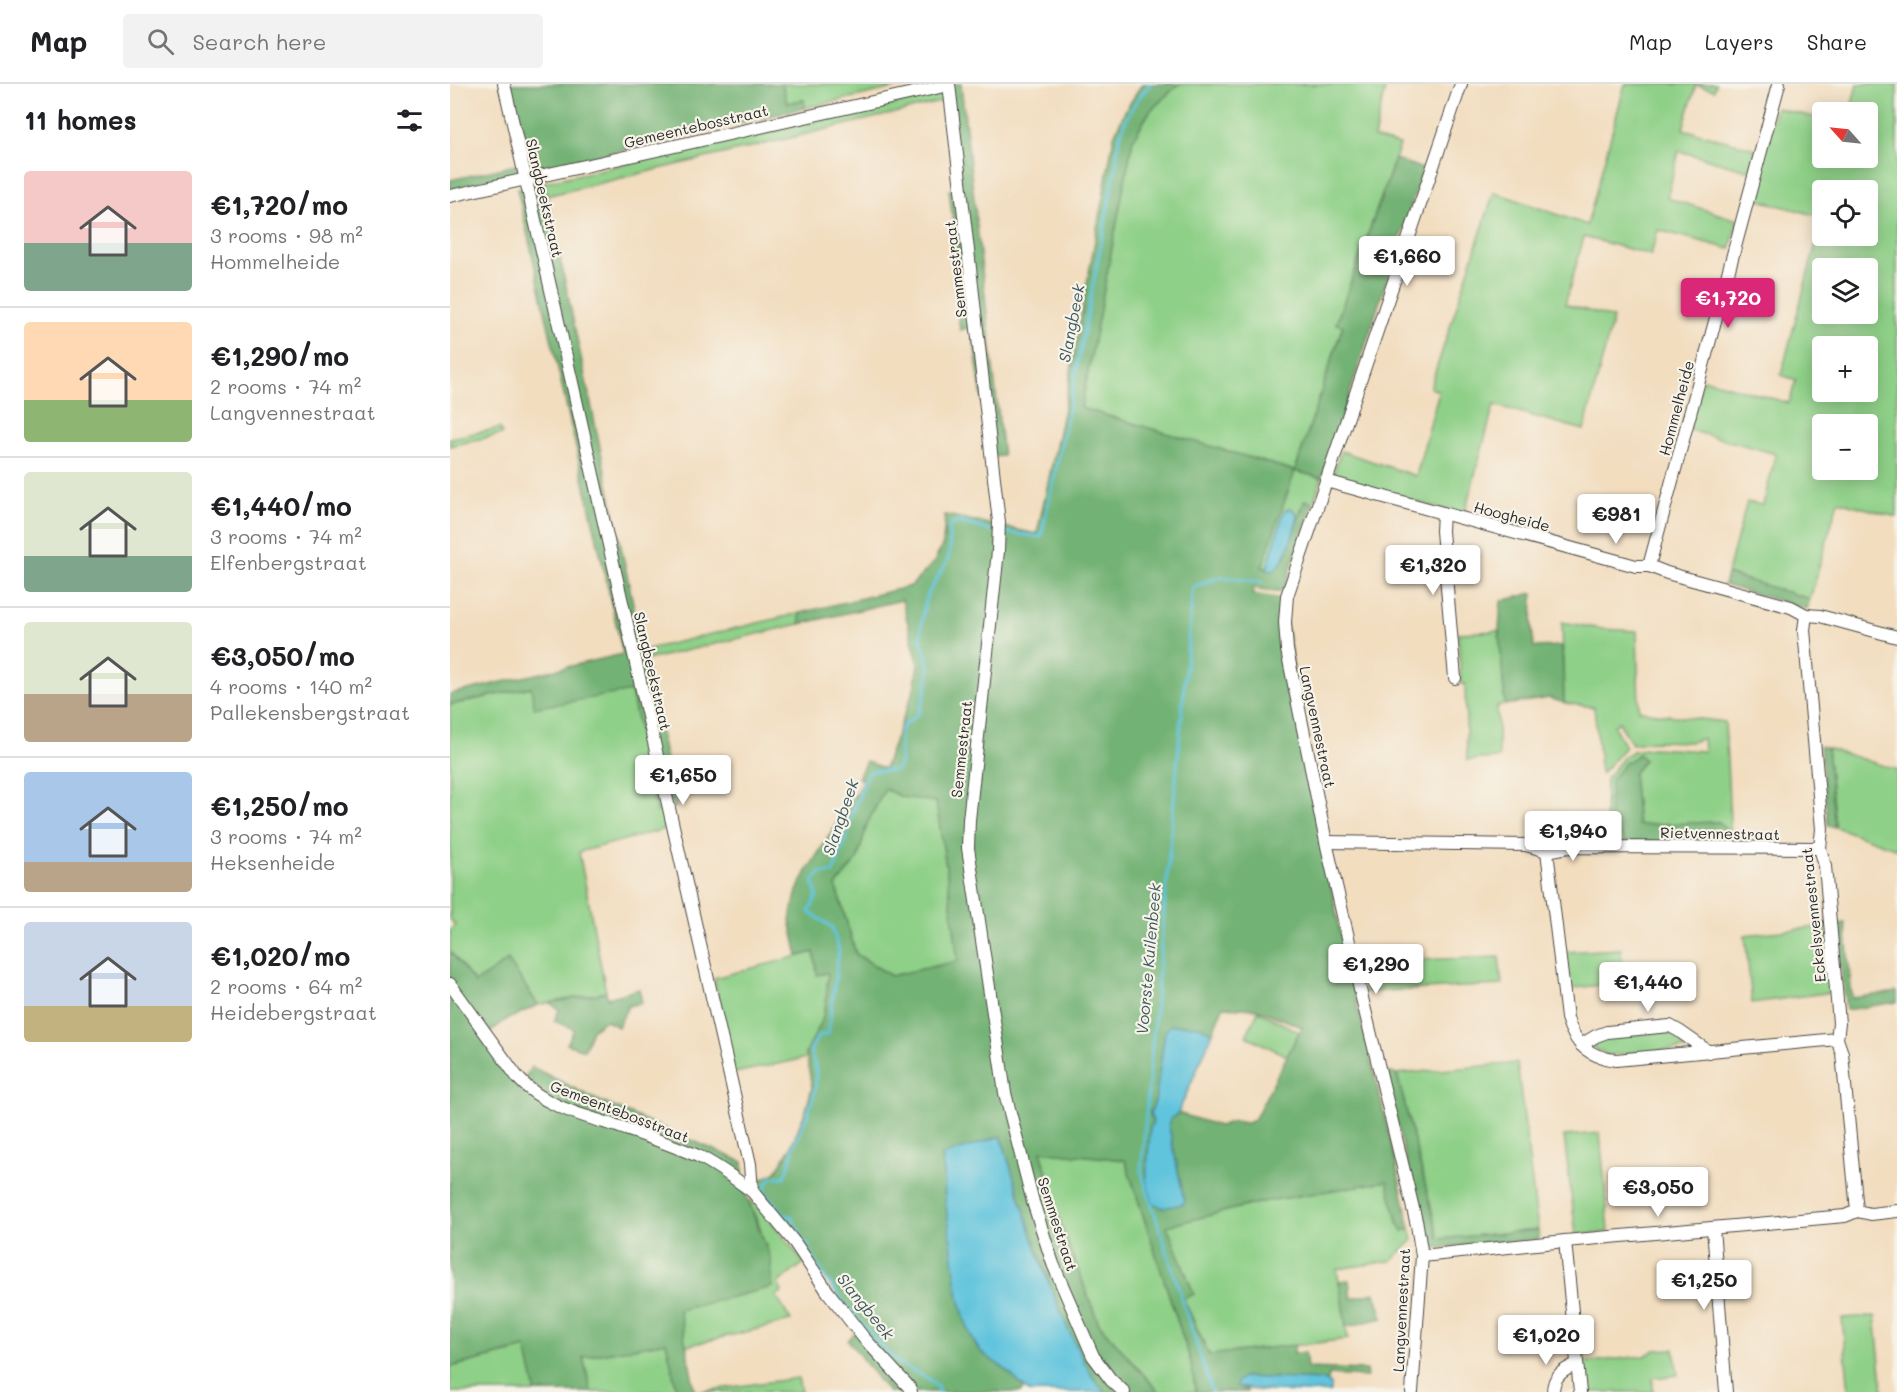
<!DOCTYPE html>
<html lang="en">
<head>
<meta charset="utf-8">
<style>
  :root { --surface:#fff; --page:#f2f2f2; --text:#202124; --muted:#757577; --line:#e0e0e0; --accent:#db2777 }
  body { margin:0; font-family:Mali,sans-serif; background:var(--page); color:var(--text); height:100vh; display:flex; flex-direction:column; font-size:22px; white-space:nowrap }
  * { box-sizing:border-box; margin:0 }
  p { font-size:20px; color:var(--muted) }
  .icon { flex:none; width:33px; height:33px; fill:none; stroke:currentColor; stroke-width:2; stroke-linecap:round; stroke-linejoin:round }
  .map { position:relative; flex:1; overflow:hidden }
  .details { display:flex; flex-direction:column; background:var(--surface); width:450px }
  .details>* { flex:none }
  .needle { width:39px; rotate:297deg }
  .tools { position:absolute; left:1362px; top:18px; display:grid; gap:12px }
  .tools a { display:grid; place-items:center; width:66px; height:66px; border-radius:6px; background:var(--surface); box-shadow:0 3px 15px #0003; font-size:30px }
  .price { position:absolute; translate:-50% -51px; padding:0 14px; border-radius:6px; background:#fff; color:#222; font-size:20px; line-height:39px; filter:drop-shadow(0 2px 3px #0008) }
  .price::after { content:''; position:absolute; left:50%; top:36px; width:18px; height:14px; margin-left:-9px; background:inherit; clip-path:polygon(0 0,100% 0,50% 100%) }
  .price.active { background:var(--accent); color:#fff }
  ul { padding:0; list-style:none }
  li { display:flex; align-items:center; gap:18px; height:150px; padding:0 24px }
  li+li { border-top:2px solid var(--line) }
  li span { display:grid; place-items:center; flex:none; width:168px; height:120px; border-radius:6px; color:#555 }
  li>.icon { margin-inline-start:auto }
  span .icon { width:72px; height:72px; fill:#fffc; stroke-width:1 }
  li b { font-size:26px }
  h2 { display:flex; justify-content:space-between; align-items:center; height:72px; padding:0 24px; font-size:26px }
  header { display:flex; align-items:center; gap:36px; box-sizing:border-box; height:84px; padding:0 30px; background:var(--surface); border-bottom:2px solid var(--line) }
  header strong { font-size:28px }
  nav { display:flex; gap:33px; margin-inline-start:auto; font-size:21px }
  .search { width:420px; height:54px; background:var(--page); display:flex; align-items:center; gap:15px; box-sizing:border-box; padding:0 21px; border-radius:6px; color:var(--muted); font-size:22px }
  main { display:flex; flex:1; min-height:0 }
  .map>svg:first-child { display:block }
</style>
</head>
<body>
<header>
<strong>Map</strong>
<div class="search"><svg class="icon" aria-label="search" viewBox="0 0 24 24"><circle cx="10" cy="10" r="6"/><path d="M15 15l6 6"/></svg>Search here</div>
<nav><a>Map</a><a>Layers</a><a>Share</a></nav>
</header>
<main>
<section class="details">
<h2>11 homes<svg class="icon" aria-label="filters" viewBox="0 0 24 24"><path d="M4 7h16M4 17h16"/><circle cx="9" cy="7" r="2"/><circle cx="15" cy="17" r="2"/></svg></h2>
<ul>
<li><span style="background:linear-gradient(#f6c9c9 60%,#7fa58c 0)"><svg class="icon" aria-label="home" viewBox="0 0 24 24"><path d="M3 11l9-7 9 7M6 9v11h12V9"/></svg></span><div><b>€1,720/mo</b><p>3 rooms · 98 m²</p><p>Hommelheide</p></div></li>
<li><span style="background:linear-gradient(#ffd9b3 65%,#8fb573 0)"><svg class="icon" aria-label="home" viewBox="0 0 24 24"><path d="M3 11l9-7 9 7M6 9v11h12V9"/></svg></span><div><b>€1,290/mo</b><p>2 rooms · 74 m²</p><p>Langvennestraat</p></div></li>
<li><span style="background:linear-gradient(#dfe7d0 70%,#7fa58c 0)"><svg class="icon" aria-label="home" viewBox="0 0 24 24"><path d="M3 11l9-7 9 7M6 9v11h12V9"/></svg></span><div><b>€1,440/mo</b><p>3 rooms · 74 m²</p><p>Elfenbergstraat</p></div></li>
<li><span style="background:linear-gradient(#dfe7d0 60%,#b9a48a 0)"><svg class="icon" aria-label="home" viewBox="0 0 24 24"><path d="M3 11l9-7 9 7M6 9v11h12V9"/></svg></span><div><b>€3,050/mo</b><p>4 rooms · 140 m²</p><p>Pallekensbergstraat</p></div></li>
<li><span style="background:linear-gradient(#a9c7e8 75%,#b9a48a 0)"><svg class="icon" aria-label="home" viewBox="0 0 24 24"><path d="M3 11l9-7 9 7M6 9v11h12V9"/></svg></span><div><b>€1,250/mo</b><p>3 rooms · 74 m²</p><p>Heksenheide</p></div></li>
<li><span style="background:linear-gradient(#c9d6e8 70%,#c2b280 0)"><svg class="icon" aria-label="home" viewBox="0 0 24 24"><path d="M3 11l9-7 9 7M6 9v11h12V9"/></svg></span><div><b>€1,020/mo</b><p>2 rooms · 64 m²</p><p>Heidebergstraat</p></div></li>
</ul>
</section>
<div class="map">
<svg width="1447" height="1308" viewBox="0 0 1447 1308">
  <rect width="100%" height="100%" fill="#f7f3e8"/>
  <filter id="ink" filterUnits="userSpaceOnUse"><feTurbulence type="fractalNoise" baseFrequency=".0167" numOctaves="2"/><feDisplacementMap in="SourceGraphic" scale="12" xChannelSelector="R" yChannelSelector="G"/><feConvolveMatrix kernelMatrix="1 2 1 2 8 2 1 2 1" color-interpolation-filters="sRGB"/></filter>
  <filter id="wash" filterUnits="userSpaceOnUse"><feTurbulence type="fractalNoise" baseFrequency=".008" numOctaves="4" result="noise"/><feDisplacementMap in="SourceGraphic" scale="24" xChannelSelector="R" yChannelSelector="G"/><feGaussianBlur stdDeviation="1.35" result="paint"/><feColorMatrix in="noise" values="0 0 0 0 0 0 0 0 0 0 0 0 0 0 0 0 0 1.4 0 .05"/><feComposite in="paint" operator="in"/></filter>
  <g filter="url(#wash)">
    <rect width="100%" height="100%" fill="#f2ddbf"/>
    <!-- green -->
    <g fill="#8fd088" stroke="#5d7e5a" stroke-width="1.5" fill-rule="evenodd">
      <path d="M 332,0 L 462,0 L 355,24 L 354,16 L 337,19 Z"/>
      <path d="M 729,0 L 936,0 L 924,54 L 950,61 L 886,239 L 893,241 L 845,387 L 872,394 L 863,419 L 855,416 L 848,433 L 845,427 L 841,424 L 836,426 L 817,484 L 811,483 L 845,387 L 631,324 L 683,55 L 700,27 Z"/>
      <path d="M 1175,0 L 1266,0 L 1264,6 L 1246,1 L 1233,45 L 1306,65 L 1301,87 L 1229,67 L 1217,114 L 1288,136 L 1280,165 L 1208,146 L 1201,171 L 1134,153 L 1115,220 L 1163,234 L 1134,346 L 1044,321 L 1014,431 L 886,396 L 883,390 L 891,367 L 966,392 L 989,307 L 980,304 L 1044,108 L 1137,141 Z"/>
      <path d="M 1407,0 L 1447,0 L 1447,433 L 1388,417 L 1360,515 L 1277,490 L 1297,418 L 1313,421 L 1326,370 L 1239,346 L 1253,295 L 1339,319 L 1346,296 L 1331,291 L 1372,137 L 1372,152 L 1418,152 L 1418,106 L 1372,106 L 1372,133 L 1301,114 L 1326,24 L 1372,35 L 1372,74 L 1418,74 L 1418,28 L 1400,28 ZM 1372,184 L 1418,184 L 1418,230 L 1372,230 ZM 1372,262 L 1418,262 L 1418,308 L 1372,308 ZM 1372,340 L 1418,340 L 1418,386 L 1372,386 Z"/>
      <path d="M 494,9 L 495,17 L 96,112 L 94,98 Z"/>
      <path d="M 50,344 L 52,350 L 0,362 L 0,354 Z"/>
      <path d="M 350,529 L 350,540 L 196,576 L 194,566 Z"/>
      <path d="M 1112,538 L 1152,545 L 1187,547 L 1189,626 L 1200,629 L 1275,638 L 1281,757 L 1276,758 L 1276,746 L 1269,738 L 1188,741 L 1183,690 L 1194,676 L 1175,679 L 1169,749 L 1176,758 L 1155,758 L 1156,695 L 1173,674 L 1183,667 L 1203,664 L 1254,667 L 1253,654 L 1241,658 L 1204,657 L 1182,660 L 1169,638 L 1164,642 L 1175,663 L 1151,690 L 1144,623 L 1114,619 Z"/>
      <path d="M 1049,547 L 1055,621 L 1047,622 L 1049,674 L 1017,676 L 1015,600 L 1011,600 L 1008,549 Z"/>
      <path d="M 81,603 L 85,623 L 181,607 L 206,727 L 212,727 L 216,745 L 129,768 L 156,908 L 88,921 L 58,876 L 25,899 L 0,867 L 0,846 L 5,841 L 0,835 L 0,621 Z"/>
      <path d="M 1377,664 L 1447,686 L 1447,765 L 1385,743 Z"/>
      <path d="M 435,705 L 452,713 L 486,717 L 498,796 L 508,877 L 441,892 L 406,870 L 386,802 L 408,774 L 417,740 Z"/>
      <path d="M 1376,842 L 1382,908 L 1302,919 L 1295,851 Z"/>
      <path d="M 1171,865 L 1174,898 L 1118,905 L 1114,868 Z"/>
      <path d="M 364,868 L 378,889 L 376,919 L 372,937 L 356,969 L 357,974 L 284,989 L 264,894 Z"/>
      <path d="M 1049,873 L 1052,901 L 915,908 L 908,878 Z"/>
      <path d="M 808,927 L 849,948 L 837,972 L 796,952 Z"/>
      <path d="M 1221,947 L 1239,957 L 1242,964 L 1157,971 L 1142,963 L 1143,959 L 1154,953 Z"/>
      <path d="M 1067,979 L 1088,1146 L 989,1155 L 947,990 Z"/>
      <path d="M 1150,1049 L 1159,1148 L 1126,1151 L 1114,1052 Z"/>
      <path d="M 591,1067 L 675,1076 L 740,1275 L 746,1308 L 709,1308 L 649,1240 L 612,1145 Z"/>
      <path d="M 938,1097 L 948,1140 L 953,1146 L 960,1144 L 963,1156 L 941,1177 L 887,1185 L 898,1255 L 760,1272 L 733,1214 L 744,1210 L 716,1142 L 812,1118 Z"/>
      <path d="M 297,1114 L 316,1131 L 354,1179 L 328,1199 L 332,1208 L 326,1212 L 341,1237 L 236,1262 L 229,1226 L 322,1203 L 310,1143 Z"/>
      <path d="M 1425,1232 L 1433,1308 L 1399,1308 L 1392,1234 Z"/>
      <path d="M 217,1258 L 227,1308 L 141,1308 L 133,1273 Z"/>
      <path d="M 77,1264 L 86,1308 L 0,1308 L 0,1283 Z"/>
      <path d="M 1224,1265 L 1228,1291 L 1203,1294 L 1203,1308 L 1135,1308 L 1132,1279 L 1195,1272 L 1205,1266 Z"/>
      <path d="M 348,1294 L 351,1308 L 247,1308 Z"/>
    </g>
    <!-- forest -->
    <g fill="#73b274" stroke="#4f6e50" stroke-width="1.5" fill-rule="evenodd">
      <path d="M 58,0 L 332,0 L 337,19 L 354,16 L 355,24 L 78,88 Z"/>
      <path d="M 493,0 L 511,0 L 553,372 L 540,373 L 522,243 L 510,246 L 504,191 L 508,178 L 499,106 L 508,106 Z"/>
      <path d="M 692,0 L 729,0 L 700,27 L 683,55 L 631,324 L 845,387 L 893,242 L 886,240 L 945,75 L 973,85 L 872,394 L 845,387 L 812,483 L 821,487 L 835,474 L 855,416 L 863,419 L 834,504 L 831,507 L 821,507 L 804,504 L 802,510 L 832,515 L 873,761 L 893,863 L 939,1050 L 960,1144 L 953,1147 L 948,1140 L 937,1097 L 812,1118 L 717,1142 L 744,1210 L 733,1215 L 759,1271 L 844,1261 L 844,1270 L 855,1268 L 857,1284 L 916,1286 L 917,1293 L 879,1291 L 878,1297 L 793,1293 L 791,1305 L 797,1306 L 797,1308 L 746,1308 L 740,1275 L 675,1076 L 591,1067 L 612,1145 L 649,1240 L 709,1308 L 648,1308 L 612,1233 L 578,1140 L 551,1052 L 492,1073 L 505,1186 L 515,1237 L 552,1283 L 575,1304 L 570,1308 L 438,1308 L 398,1256 L 410,1244 L 353,1162 L 308,1104 L 306,1098 L 325,1089 L 340,1065 L 356,1026 L 362,1004 L 356,969 L 372,937 L 376,919 L 378,889 L 367,891 L 364,868 L 348,872 L 340,836 L 347,807 L 357,787 L 414,696 L 408,694 L 416,677 L 434,685 L 464,605 L 468,579 L 452,516 L 350,540 L 350,529 L 461,502 L 484,478 L 493,460 L 495,431 L 587,450 L 615,320 L 664,52 L 675,27 ZM 435,705 L 452,713 L 486,718 L 498,796 L 508,877 L 441,892 L 406,870 L 386,802 L 408,774 L 417,740 ZM 773,923 L 807,925 L 852,943 L 804,1036 L 797,1039 L 784,1037 L 769,1042 L 728,1029 L 720,1036 L 719,1043 L 734,1116 L 733,1120 L 700,1044 L 703,1038 L 700,1029 L 705,1018 L 760,947 L 761,953 Z"/>
      <path d="M 67,81 L 69,92 L 0,108 L 0,96 Z"/>
      <path d="M 94,98 C 137,307 183,515 226,723 L 206,728 L 181,607 L 84,624 L 81,603 L 0,621 L 0,610 L 173,570 L 67,104 Z"/>
      <path d="M 1277,490 L 1360,515 L 1357,525 L 1274,501 Z"/>
      <path d="M 1083,509 L 1082,544 L 1084,563 L 1112,562 L 1114,619 L 1099,614 L 1055,621 L 1049,547 L 1051,517 Z"/>
      <path d="M 1370,662 L 1377,664 L 1385,743 L 1378,741 Z"/>
      <path d="M 1189,670 L 1194,676 L 1183,690 L 1188,741 L 1269,738 L 1276,746 L 1276,758 L 1176,758 L 1169,749 L 1159,746 L 1161,696 L 1175,679 Z"/>
      <path d="M 1395,839 L 1402,914 L 1447,908 L 1447,918 L 1396,926 L 1386,840 Z"/>
      <path d="M 0,867 L 25,899 L 58,876 L 88,921 L 54,937 L 34,954 L 73,996 L 82,983 L 145,1015 L 293,1078 L 293,1098 L 297,1114 L 321,1175 L 322,1203 L 229,1226 L 245,1308 L 227,1308 L 216,1258 L 133,1273 L 141,1308 L 86,1308 L 76,1264 L 0,1283 Z"/>
      <path d="M 189,905 L 192,919 L 178,922 L 168,943 L 155,936 L 142,946 L 134,966 L 117,960 L 124,945 L 104,937 L 109,926 L 100,919 L 156,908 L 158,914 Z"/>
      <path d="M 934,988 L 947,990 L 989,1155 L 1088,1146 L 1089,1155 L 986,1164 L 980,1163 L 977,1160 Z"/>
      <path d="M 899,1196 L 901,1214 L 925,1209 L 933,1234 L 896,1243 L 889,1197 Z"/>
    </g>
    <!-- water -->
    <g fill="#60c4dd" stroke="#467884" stroke-width="1.5">
      <path d="M 841,424 L 845,427 L 848,433 C 843,448 837,482 821,487 L 817,484 L 833,430 L 836,426 Z"/>
      <path d="M 721,941 L 749,942 L 760,947 L 761,953 L 728,1029 L 720,1036 L 719,1043 L 734,1116 L 733,1120 L 713,1124 L 703,1119 L 696,1096 L 700,1044 L 703,1038 L 700,1029 L 705,1018 L 715,947 Z"/>
      <path d="M 551,1052 C 573,1123 593,1195 626,1261 C 635,1278 641,1295 655,1308 L 579,1308 C 570,1300 562,1291 552,1283 C 544,1277 532,1271 527,1263 C 504,1226 504,1166 496,1123 C 493,1107 496,1089 492,1072 Z"/>
      <path d="M 793,1293 L 874,1296 L 881,1300 L 881,1308 C 860,1308 801,1308 786,1302 L 788,1297 Z"/>
    </g>
    <g fill="none" stroke-linecap="round" stroke-linejoin="round">
      <!-- stream -->
      <g stroke="#60c4dd" stroke-width="3">
        <path d="M 554,448 L 591,453 L 621,314 L 666,82 C 667,72 667,62 670,53 C 674,34 687,15 700,0"/>
        <path d="M 489,1308 C 484,1292 462,1289 449,1279 C 429,1264 362,1183 357,1160 L 352,1157 L 349,1146 L 345,1144 L 342,1133 L 334,1131 C 329,1120 318,1117 314,1105 L 321,1093 L 335,1093 C 340,1083 340,1072 344,1061 C 353,1038 367,1016 366,989 C 366,982 362,973 360,966 L 368,952 L 378,950 L 389,866 L 382,843 L 359,828 L 367,812 L 363,797 L 370,789 L 383,789 L 397,751 L 402,730 L 418,689 L 423,687 L 447,686 C 454,673 447,660 451,646 C 454,637 463,637 467,631 C 473,621 480,593 479,582 C 478,573 473,564 471,555 C 470,548 473,527 475,519 C 477,506 493,488 498,474 C 502,462 498,455 499,443 L 507,437 L 541,447"/>
        <path d="M 762,1308 L 691,1087 L 743,503 L 770,493 L 811,498"/>
      </g>
    </g>
  </g>
  <g filter="url(#ink)">
    <g fill="none" stroke-linecap="round" stroke-linejoin="round">
      <!-- minor casing -->
      <g stroke="#494641" stroke-width="14">
        <g id="minor">
          <path d="M 54,0 L 300,1080 L 302,1107 L 345,1159 L 378,1208 L 413,1253 L 459,1303 L 461,1308"/>
          <path d="M 499,0 L 549,438 L 548,467 L 519,736 L 518,764 L 555,1009 L 583,1118 L 603,1180 L 643,1272 L 661,1296 L 674,1308"/>
          <path d="M 0,112 L 499,1"/>
          <path d="M 876,397 L 1186,482 L 1199,482 L 1217,489 L 1341,523 L 1356,531 L 1370,532 L 1447,553"/>
          <path d="M 993,429 L 992,447 L 1005,594"/>
          <path d="M 1199,482 L 1329,0"/>
          <path d="M 1356,531 L 1354,546 L 1372,745 L 1370,764 L 1375,782 L 1389,939 L 1387,955 L 1392,969 L 1407,1127"/>
          <path d="M 876,758 L 1076,761 L 1097,767 L 1118,763 L 1370,764"/>
          <path d="M 1097,767 L 1117,934 C 1125,961 1139,973 1166,976 L 1387,955"/>
          <path d="M 0,900 L 68,994 C 94,1023 135,1032 170,1043 C 196,1052 223,1061 248,1072 C 267,1081 285,1095 302,1107"/>
          <path d="M 1131,961 L 1146,952 L 1157,948 L 1220,942 L 1229,947 L 1259,968"/>
          <path d="M 1263,1144 L 1276,1308"/>
          <path d="M 1115,1157 L 1130,1308"/>
          <path d="M 972,1172 L 1115,1157 L 1395,1132 L 1407,1127 L 1421,1130 L 1447,1127"/>
          <path d="M 962,1308 L 972,1172 L 967,1141 L 912,914 L 876,758 L 837,566 L 835,538 L 837,512 L 1011,0"/>
          <path d="M 1103,1308 C 1103,1292 1113,1286 1127,1280"/>
        </g>
      </g>
      <!-- minor -->
      <use href="#minor" stroke="#fff" stroke-width="12"/>
    </g>
  </g>
  <g text-anchor="middle" dominant-baseline="central" stroke-width="4.5" stroke-linejoin="round" paint-order="stroke">
    <!-- street labels -->
    <g font-size="15" fill="#2b2b2b" stroke="#f7f3e8">
      <text transform="translate(246 42) rotate(-13)">Gemeentebosstraat</text>
      <text transform="translate(95 114) rotate(77)">Slangbeekstraat</text>
      <text transform="translate(505 185) rotate(-97)">Semmestraat</text>
      <text transform="translate(1226 324) rotate(-75)">Hommelheide</text>
      <text transform="translate(1062 432) rotate(15)">Hoogheide</text>
      <text transform="translate(203 587) rotate(77)">Slangbeekstraat</text>
      <text transform="translate(868 643) rotate(78)">Langvennestraat</text>
      <text transform="translate(511 665) rotate(-84)">Semmestraat</text>
      <text transform="translate(1270 749) rotate(1)">Rietvennestraat</text>
      <text transform="translate(1363 831) rotate(-96)">Eckelsvennestraat</text>
      <text transform="translate(170 1027) rotate(21)">Gemeentebosstraat</text>
      <text transform="translate(608 1140) rotate(72)">Semmestraat</text>
      <text transform="translate(951 1226) rotate(-87)">Langvennestraat</text>
    </g>
    <!-- water labels -->
    <g font-size="16" font-style="italic" fill="#3b5960" stroke="#f7f3e8">
      <text transform="translate(621 239) rotate(-79)">Slangbeek</text>
      <text transform="translate(390 733) rotate(-71)">Slangbeek</text>
      <text transform="translate(698 875) rotate(-85)">Voorste Kuilenbeek</text>
      <text transform="translate(416 1222) rotate(51)">Slangbeek</text>
    </g>
  </g>
</svg>
<div class="tools">
<a><svg class="needle" viewBox="-14 -14 28 28"><path d="M0-13l5 13h-10z" fill="#e53935"/><path d="M0 13l5-13h-10z" fill="#757577"/></svg></a>
<a><svg class="icon" aria-label="locate" viewBox="0 0 24 24"><circle cx="12" cy="12" r="6"/><path d="M12 2v4M12 18v4M2 12h4M18 12h4"/></svg></a>
<a><svg class="icon" aria-label="layers" viewBox="0 0 24 24"><path d="M12 4l9 5-9 5-9-5zM3 14l9 5 9-5"/></svg></a>
<a>+</a>
<a>−</a>
</div>
<b class="price" style="left:957px;top:203px">€1,660</b>
<b class="price active" style="left:1278px;top:245px">€1,720</b>
<b class="price" style="left:1166px;top:461px">€981</b>
<b class="price" style="left:983px;top:512px">€1,320</b>
<b class="price" style="left:233px;top:722px">€1,650</b>
<b class="price" style="left:1123px;top:778px">€1,940</b>
<b class="price" style="left:926px;top:911px">€1,290</b>
<b class="price" style="left:1198px;top:929px">€1,440</b>
<b class="price" style="left:1208px;top:1134px">€3,050</b>
<b class="price" style="left:1254px;top:1227px">€1,250</b>
<b class="price" style="left:1096px;top:1282px">€1,020</b>
</div>
</main>
</body>
</html>
